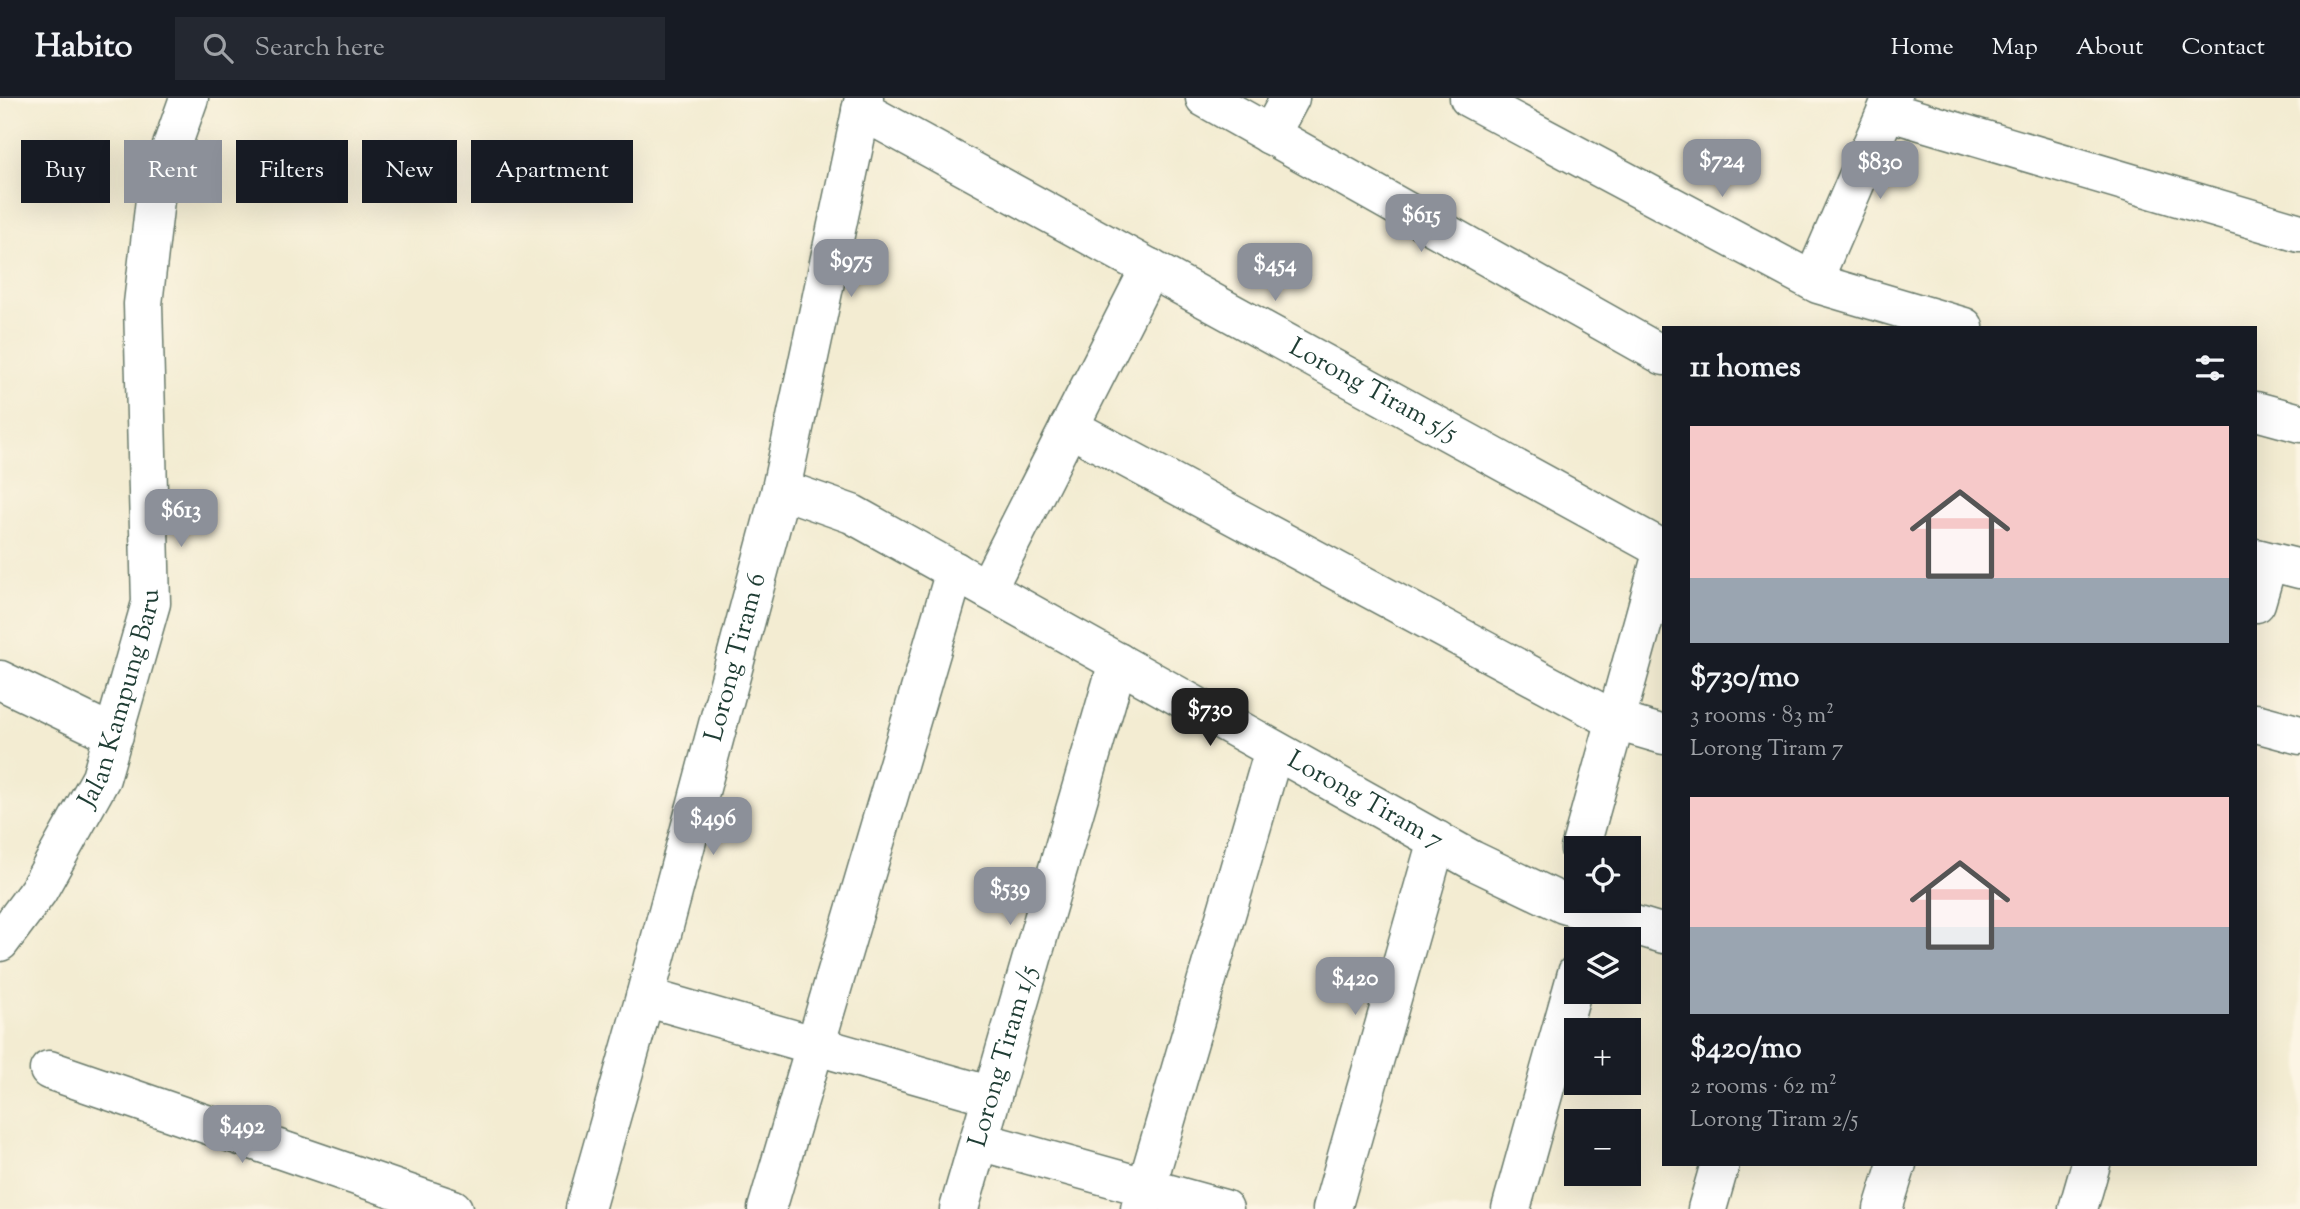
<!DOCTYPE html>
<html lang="en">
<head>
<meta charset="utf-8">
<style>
  :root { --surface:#171b24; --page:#242831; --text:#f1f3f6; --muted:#9ea1a6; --line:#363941; --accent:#8c9099 }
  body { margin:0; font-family:"Sorts Mill Goudy",serif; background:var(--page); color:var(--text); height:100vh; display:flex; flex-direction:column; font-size:26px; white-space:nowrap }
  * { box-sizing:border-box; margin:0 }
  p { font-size:23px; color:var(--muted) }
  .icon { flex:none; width:38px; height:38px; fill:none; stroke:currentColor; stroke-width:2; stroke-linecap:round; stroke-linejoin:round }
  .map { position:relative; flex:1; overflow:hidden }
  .details { position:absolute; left:1662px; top:228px; width:595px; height:840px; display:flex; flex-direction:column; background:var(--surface); border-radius:0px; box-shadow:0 7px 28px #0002 }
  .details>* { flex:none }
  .guide { position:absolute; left:21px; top:42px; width:665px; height:63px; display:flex; gap:14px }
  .fabs { position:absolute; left:1564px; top:738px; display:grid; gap:14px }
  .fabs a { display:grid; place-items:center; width:77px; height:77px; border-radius:0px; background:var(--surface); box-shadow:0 7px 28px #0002; font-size:35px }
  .price { position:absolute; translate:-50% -60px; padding:0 16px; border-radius:14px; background:var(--accent); color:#fff; font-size:23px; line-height:46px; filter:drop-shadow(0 2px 4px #0008) }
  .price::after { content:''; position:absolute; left:50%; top:42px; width:21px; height:16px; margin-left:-10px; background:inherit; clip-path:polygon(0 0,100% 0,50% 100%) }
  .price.active { background:#222; color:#fff }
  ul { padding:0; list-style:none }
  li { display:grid; align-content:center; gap:14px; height:371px; padding:0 28px }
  li span { display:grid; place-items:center; height:217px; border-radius:0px; color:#555 }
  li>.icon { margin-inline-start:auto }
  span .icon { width:126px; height:126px; fill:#fffc; stroke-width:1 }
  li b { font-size:30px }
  h2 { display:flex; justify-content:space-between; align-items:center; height:84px; padding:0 28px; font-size:30px }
  .tag { padding:0 24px; border-radius:0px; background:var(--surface); box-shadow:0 7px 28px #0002; font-size:24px; line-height:63px }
  .tag.active { background:var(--accent); color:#fff }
  header { display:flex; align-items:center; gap:42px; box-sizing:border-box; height:98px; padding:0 35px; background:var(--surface); border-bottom:2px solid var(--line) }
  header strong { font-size:33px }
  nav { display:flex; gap:38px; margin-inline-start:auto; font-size:24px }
  .search { width:490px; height:63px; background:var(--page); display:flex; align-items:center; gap:18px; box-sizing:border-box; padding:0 24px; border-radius:0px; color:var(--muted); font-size:26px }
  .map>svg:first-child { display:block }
</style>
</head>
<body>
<header>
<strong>Habito</strong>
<div class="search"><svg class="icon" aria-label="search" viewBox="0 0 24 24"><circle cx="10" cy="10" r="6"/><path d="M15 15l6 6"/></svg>Search here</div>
<nav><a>Home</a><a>Map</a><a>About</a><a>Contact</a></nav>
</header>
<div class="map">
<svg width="2300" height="1111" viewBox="0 0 2300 1111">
  <rect width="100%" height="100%" fill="#fcf5e5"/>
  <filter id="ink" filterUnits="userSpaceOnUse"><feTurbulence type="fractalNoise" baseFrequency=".0143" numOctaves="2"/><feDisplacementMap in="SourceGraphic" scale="14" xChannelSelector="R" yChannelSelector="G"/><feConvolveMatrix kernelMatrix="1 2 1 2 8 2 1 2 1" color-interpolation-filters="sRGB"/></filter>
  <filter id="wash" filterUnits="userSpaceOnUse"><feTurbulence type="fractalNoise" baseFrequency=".00686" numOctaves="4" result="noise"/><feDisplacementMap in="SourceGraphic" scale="28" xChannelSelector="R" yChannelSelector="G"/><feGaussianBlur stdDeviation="1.57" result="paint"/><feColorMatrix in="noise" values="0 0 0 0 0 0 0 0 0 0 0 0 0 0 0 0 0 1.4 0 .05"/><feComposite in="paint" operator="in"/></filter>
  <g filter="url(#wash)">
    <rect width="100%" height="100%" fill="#f3ecd2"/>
  </g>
  <g filter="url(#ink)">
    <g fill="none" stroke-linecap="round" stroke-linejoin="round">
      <!-- minor casing -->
      <g stroke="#697a6b" stroke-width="41">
        <g id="minor">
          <path d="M 1469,0 L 1818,186 L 1964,229"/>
          <path id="s1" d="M 861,12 L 1664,452"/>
          <path d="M 1887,13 L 2300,135"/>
          <path d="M 1270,37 L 1290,0"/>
          <path d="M 1813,183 L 1892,0"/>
          <path d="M 2256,313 L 2300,325"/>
          <path d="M 1069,329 L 1616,623 L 1664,637"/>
          <path id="s2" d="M 781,391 L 852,416 L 1472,762 L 1564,806 L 1664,836"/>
          <path d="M 987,491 L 1150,170"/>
          <path d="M 2256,505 L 2268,464"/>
          <path d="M 0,582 L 114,637"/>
          <path d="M 2256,625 L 2300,637"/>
          <path d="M 1580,751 L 1663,452"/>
          <path id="s3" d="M 0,844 L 38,793 L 101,680 L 151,505 L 143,206 L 156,93 L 189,0"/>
          <path d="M 645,899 L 992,998"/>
          <path d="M 49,972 L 453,1111"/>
          <path d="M 979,1043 L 1224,1111"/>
          <path id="s4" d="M 585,1111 L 645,899 L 781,391 L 864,0"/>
          <path d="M 767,1111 L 955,473"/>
          <path id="s5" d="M 959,1111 L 1118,564"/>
          <path d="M 1140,1111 L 1274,652"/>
          <path d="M 1332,1111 L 1437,742"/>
          <path d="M 1511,1111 L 1577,875"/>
          <path d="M 1707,1111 L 1720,1066"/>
          <path d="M 1883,1111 L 1897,1066"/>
          <path d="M 2078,1111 L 2091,1066"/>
        </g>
      </g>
      <!-- major casing -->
      <g stroke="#697a6b" stroke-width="41">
        <g id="major">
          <path d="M 1205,0 L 1664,258"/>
          <path d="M 2256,460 L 2300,471"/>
        </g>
      </g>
      <!-- minor -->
      <use href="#minor" stroke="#fff" stroke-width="38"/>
      <!-- major -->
      <use href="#major" stroke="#fff" stroke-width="38"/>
    </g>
  </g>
  <g text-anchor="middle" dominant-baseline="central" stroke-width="5" stroke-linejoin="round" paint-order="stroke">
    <!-- street labels -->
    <g font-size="26" fill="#1f3d34" stroke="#fcf5e5">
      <text stroke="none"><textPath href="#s1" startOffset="584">Lorong Tiram 5/5</textPath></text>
      <text stroke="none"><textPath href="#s4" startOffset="572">Lorong Tiram 6</textPath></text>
      <text stroke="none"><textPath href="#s3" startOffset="275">Jalan Kampung Baru</textPath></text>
      <text stroke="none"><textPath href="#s2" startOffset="663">Lorong Tiram 7</textPath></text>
      <text stroke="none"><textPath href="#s5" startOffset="159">Lorong Tiram 1/5</textPath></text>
    </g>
  </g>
</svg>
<div class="fabs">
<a><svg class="icon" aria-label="locate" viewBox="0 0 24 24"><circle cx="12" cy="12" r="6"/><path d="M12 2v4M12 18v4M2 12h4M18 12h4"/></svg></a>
<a><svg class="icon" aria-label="layers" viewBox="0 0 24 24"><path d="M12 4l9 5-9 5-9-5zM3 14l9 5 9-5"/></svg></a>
<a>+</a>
<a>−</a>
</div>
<b class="price" style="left:1722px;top:101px">$724</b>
<b class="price" style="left:1880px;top:103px">$830</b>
<b class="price" style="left:1421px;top:156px">$615</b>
<b class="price" style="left:851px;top:201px">$975</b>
<b class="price" style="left:1275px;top:205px">$454</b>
<b class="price" style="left:181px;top:451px">$613</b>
<b class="price active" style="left:1210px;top:650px">$730</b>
<b class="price" style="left:713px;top:759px">$496</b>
<b class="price" style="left:1010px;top:829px">$539</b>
<b class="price" style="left:1355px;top:919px">$420</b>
<b class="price" style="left:242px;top:1067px">$492</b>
<div class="guide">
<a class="tag">Buy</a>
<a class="tag active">Rent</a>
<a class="tag">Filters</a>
<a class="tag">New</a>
<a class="tag">Apartment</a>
</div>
<section class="details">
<h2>11 homes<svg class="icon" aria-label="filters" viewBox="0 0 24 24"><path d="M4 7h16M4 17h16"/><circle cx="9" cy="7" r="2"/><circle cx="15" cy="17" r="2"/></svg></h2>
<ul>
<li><span style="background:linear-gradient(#f6c9c9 70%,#9aa5b1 0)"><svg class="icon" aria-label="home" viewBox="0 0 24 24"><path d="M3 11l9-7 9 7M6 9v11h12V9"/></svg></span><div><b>$730/mo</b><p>3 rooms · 83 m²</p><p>Lorong Tiram 7</p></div></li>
<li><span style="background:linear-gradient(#f6c9c9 60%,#9aa5b1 0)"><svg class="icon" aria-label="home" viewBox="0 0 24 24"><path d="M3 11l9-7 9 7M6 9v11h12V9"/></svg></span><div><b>$420/mo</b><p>2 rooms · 62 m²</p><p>Lorong Tiram 2/5</p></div></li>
</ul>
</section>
</div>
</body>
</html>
